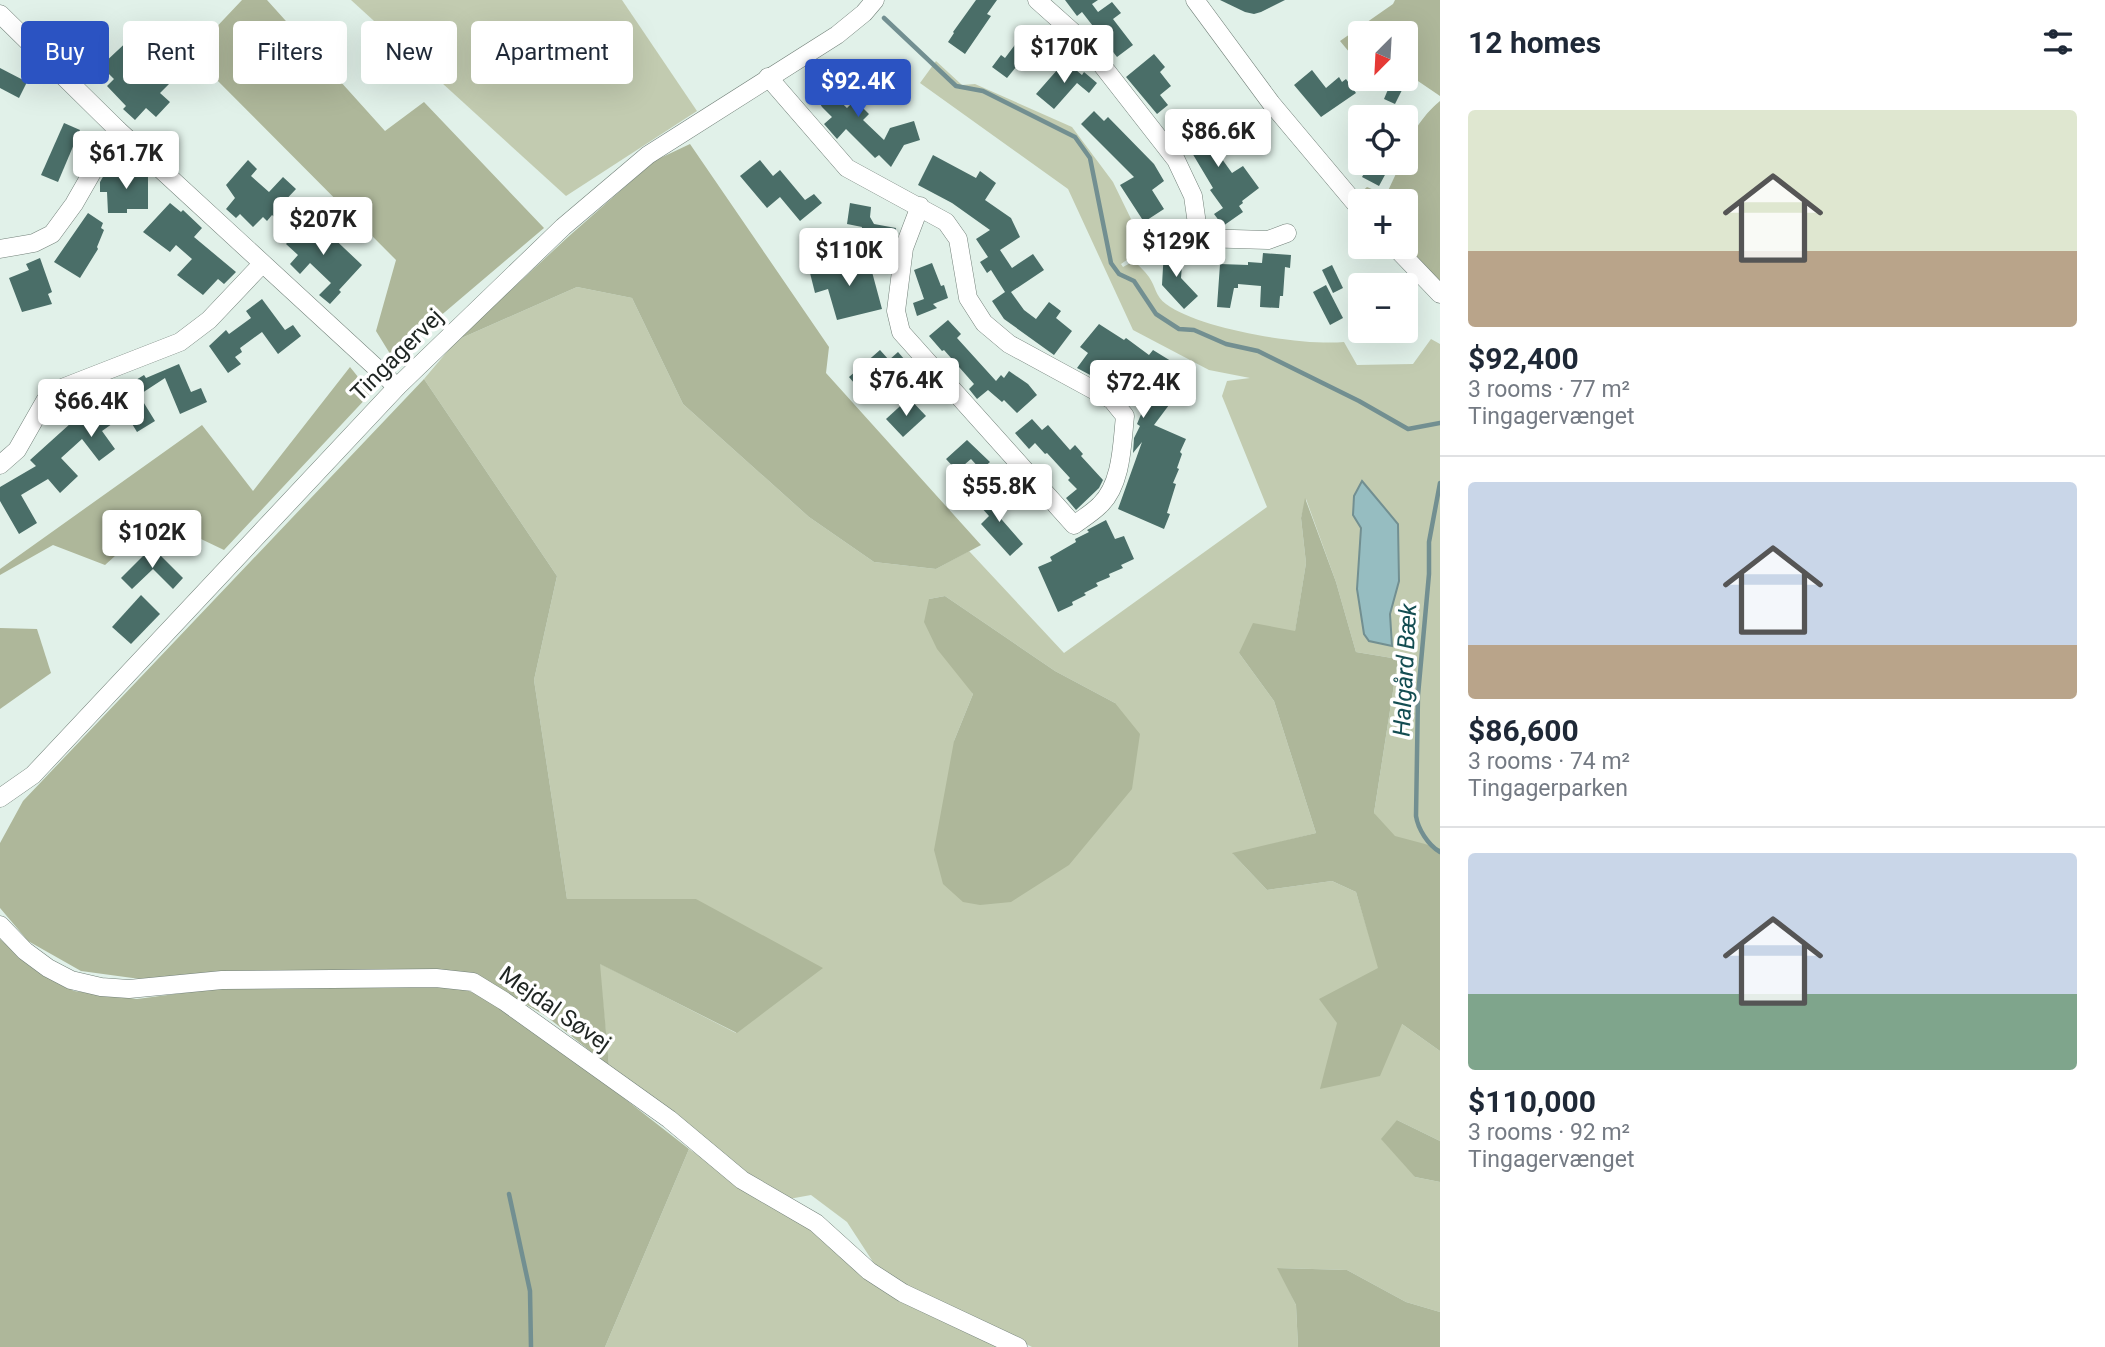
<!DOCTYPE html>
<html lang="en">
<head>
<meta charset="utf-8">
<style>
  :root { --surface:#fff; --page:#f6f6f7; --text:#1f2937; --muted:#747a83; --line:#e0e1e3; --accent:#2b53c2 }
  body { margin:0; font-family:Roboto,sans-serif; background:var(--page); color:var(--text); height:100vh; display:flex; flex-direction:column; font-size:26px; white-space:nowrap }
  * { box-sizing:border-box; margin:0 }
  p { font-size:23px; color:var(--muted) }
  .icon { flex:none; width:38px; height:38px; fill:none; stroke:currentColor; stroke-width:2; stroke-linecap:round; stroke-linejoin:round }
  .map { position:relative; flex:1; overflow:hidden }
  .sheet { display:flex; flex-direction:column; background:var(--surface); width:665px }
  .sheet>* { flex:none }
  .guide { position:absolute; left:21px; top:21px; width:665px; height:63px; display:flex; gap:14px }
  .needle { width:46px; rotate:204deg }
  .tools { position:absolute; left:1348px; top:21px; display:grid; gap:14px }
  .tools a { display:grid; place-items:center; width:70px; height:70px; border-radius:7px; background:var(--surface); box-shadow:0 7px 28px #0002; font-size:35px }
  .price { position:absolute; translate:-50% -60px; padding:0 16px; border-radius:7px; background:#fff; color:#222; font-size:23px; line-height:46px; filter:drop-shadow(0 2px 4px #0008) }
  .price::after { content:''; position:absolute; left:50%; top:42px; width:21px; height:16px; margin-left:-10px; background:inherit; clip-path:polygon(0 0,100% 0,50% 100%) }
  .price.active { background:var(--accent); color:#fff }
  ul { padding:0; list-style:none }
  li { display:grid; align-content:center; gap:14px; height:371px; padding:0 28px }
  li+li { border-top:2px solid var(--line) }
  li span { display:grid; place-items:center; height:217px; border-radius:7px; color:#555 }
  li>.icon { margin-inline-start:auto }
  span .icon { width:126px; height:126px; fill:#fffc; stroke-width:1 }
  li b { font-size:30px }
  h2 { display:flex; justify-content:space-between; align-items:center; height:84px; padding:0 28px; font-size:30px }
  .chip { padding:0 24px; border-radius:7px; background:var(--surface); box-shadow:0 7px 28px #0002; font-size:24px; line-height:63px }
  .chip.active { background:var(--accent); color:#fff }
  main { display:flex; flex:1; min-height:0 }
  .map>svg:first-child { display:block }
</style>
</head>
<body>
<main>
<div class="map">
<svg width="1440" height="1347" viewBox="0 0 1440 1347">
  <rect width="100%" height="100%" fill="#e1f1e9"/>
  <!-- green -->
  <g fill="#c2cbb0" fill-rule="evenodd">
    <path d="M 351,0 L 622,0 L 697,111 L 566,196 Z"/>
    <path d="M 936,61 L 962,85 L 975,84 L 1072,127 L 1113,182 L 1131,219 L 1134,255 L 1121,264 L 1123,267 L 1134,261 C 1139,266 1145,271 1149,277 C 1156,287 1155,296 1166,304 C 1199,329 1302,346 1344,342 L 1357,365 L 1413,364 L 1431,339 L 1440,344 L 1440,848 L 1414,842 L 1440,993 L 1374,813 L 1398,659 L 1356,652 L 1336,582 L 1306,499 L 1301,518 L 1306,563 L 1295,632 L 1239,653 L 1274,701 L 1316,833 L 1233,854 L 1267,890 L 1332,881 L 1356,892 L 1379,968 L 1402,1024 L 1440,1051 L 1440,1141 L 1397,1120 L 1415,1177 L 1440,1182 L 1440,1312 L 1406,1302 L 1347,1270 L 1278,1268 L 1296,1305 L 1298,1347 L 1032,1347 L 908,1287 L 875,1265 L 847,1222 L 811,1195 L 789,1199 L 751,1176 L 609,1066 L 599,963 L 736,1033 L 696,899 L 567,899 L 534,680 L 557,576 L 424,379 L 457,340 L 577,287 L 632,298 L 683,404 L 809,517 L 874,562 L 936,569 L 969,551 L 1064,653 L 1267,507 L 1222,396 L 1227,381 L 1250,378 L 1209,370 L 1133,330 L 1068,189 L 920,83 ZM 1361,528 L 1399,581 L 1390,614 L 1392,646 L 1357,589 ZM 945,596 L 1055,671 L 1115,703 L 954,741 L 973,694 L 929,599 Z"/>
    <path d="M 689,1149 L 742,1185 L 1003,1347 L 605,1347 Z"/>
  </g>
  <!-- forest -->
  <g fill="#aeb79a">
    <path d="M 242,0 L 267,0 L 385,131 L 424,102 L 544,228 L 392,357 L 376,331 L 396,260 L 191,54 Z"/>
    <path d="M 1395,0 L 1440,0 L 1440,96 L 1415,79 L 1405,78 L 1405,33 L 1360,33 L 1360,65 L 1340,41 L 1393,4 Z"/>
    <path d="M 1440,101 L 1440,282 L 1405,245 L 1405,201 L 1365,201 L 1358,195 L 1367,187 L 1386,195 L 1401,163 L 1405,163 C 1405,140 1423,115 1440,101 Z"/>
    <path d="M 690,144 L 829,347 L 826,373 L 981,545 L 936,569 L 874,562 L 809,517 L 683,404 L 632,298 L 577,287 L 457,340 L 568,237 L 654,161 Z"/>
    <path d="M 350,367 L 371,393 L 224,550 L 157,518 L 105,565 L 53,545 L 0,575 L 0,569 L 202,425 L 253,491 Z"/>
    <path d="M 424,379 L 557,576 L 534,680 L 567,899 L 696,899 L 823,968 L 737,1033 L 600,964 L 609,1066 L 546,1016 L 476,976 L 438,970 L 140,979 L 81,971 L 28,941 L 0,908 L 0,843 L 23,801 Z"/>
    <path d="M 1305,498 L 1336,582 L 1356,652 L 1398,659 L 1374,813 L 1395,836 L 1440,848 L 1440,1051 L 1402,1024 L 1380,1076 L 1320,1089 L 1337,1023 L 1319,999 L 1378,968 L 1356,892 L 1332,881 L 1267,890 L 1232,853 L 1316,833 L 1274,701 L 1239,653 L 1253,623 L 1295,631 L 1306,563 L 1301,518 Z"/>
    <path d="M 945,596 L 1055,671 L 1115,703 L 1140,734 L 1132,789 L 1069,865 L 1011,902 L 980,905 L 963,902 L 943,884 L 934,850 L 954,741 L 973,694 L 937,649 L 924,622 L 929,599 Z"/>
    <path d="M 0,628 L 37,629 L 51,673 L 0,709 Z"/>
    <path d="M 0,939 L 38,972 L 74,991 L 137,999 L 236,986 L 454,986 L 489,998 L 602,1081 L 689,1149 L 605,1347 L 0,1347 Z"/>
    <path d="M 1397,1120 L 1440,1141 L 1440,1182 L 1415,1177 L 1381,1139 Z"/>
    <path d="M 1277,1268 L 1347,1270 L 1406,1302 L 1440,1312 L 1440,1347 L 1298,1347 L 1296,1305 Z"/>
  </g>
  <!-- water -->
  <path fill="#96bdc1" stroke="#728f91" stroke-width="2" d="M 1362,481 L 1398,524 L 1399,581 L 1390,614 L 1392,646 L 1369,641 L 1364,634 L 1357,589 L 1361,528 L 1353,515 L 1354,496 Z"/>
  <g fill="none" stroke-linecap="round" stroke-linejoin="round">
    <!-- stream -->
    <g stroke="#728f91" stroke-width="4.5">
      <path d="M 884,18 L 956,86 L 983,91 L 1075,137 L 1090,158 L 1111,263 L 1119,274 L 1134,281 L 1156,314 L 1179,329 L 1194,330 L 1226,344 L 1258,351 L 1359,401 L 1408,429 L 1440,423"/>
      <path d="M 1440,483 L 1429,542 L 1429,574 L 1418,695 L 1416,816 C 1418,829 1428,845 1440,852"/>
      <path d="M 509,1194 L 530,1291 L 531,1347"/>
    </g>
  </g>
  <!-- building -->
  <g fill="#4a6e68">
    <path d="M 976,0 L 997,0 L 987,14 L 991,16 L 965,54 L 948,42 L 954,33 L 953,32 Z"/>
    <path d="M 1065,0 L 1098,0 L 1092,4 L 1098,12 L 1112,2 L 1121,13 L 1113,19 L 1133,45 L 1117,57 L 1082,12 L 1077,16 Z"/>
    <path d="M 1220,0 L 1285,0 L 1261,12 L 1254,14 L 1245,12 Z"/>
    <path d="M 1040,32 L 1052,41 L 1057,35 L 1068,44 L 1056,59 L 1037,45 L 1019,70 L 1016,67 L 1007,78 L 992,67 L 1001,55 L 1005,58 L 1023,34 L 1033,42 Z"/>
    <path d="M 134,35 L 151,52 L 143,60 L 169,84 L 160,93 L 170,102 L 156,117 L 146,108 L 135,120 L 123,109 L 126,106 L 107,86 L 114,79 L 101,66 Z"/>
    <path d="M 1154,54 L 1165,67 L 1160,72 L 1171,86 L 1160,95 L 1168,105 L 1157,114 L 1126,77 Z"/>
    <path d="M 837,61 L 847,77 L 828,90 L 847,108 L 855,100 L 869,114 L 863,120 L 884,140 L 890,128 L 914,121 L 920,140 L 904,145 L 891,167 L 879,155 L 875,158 L 846,129 L 837,139 L 824,124 L 832,117 L 822,107 L 806,81 Z"/>
    <path d="M 1065,61 L 1082,75 L 1084,72 L 1097,83 L 1089,93 L 1077,83 L 1054,109 L 1036,94 Z"/>
    <path d="M 0,68 L 27,82 L 19,98 L 0,88 Z"/>
    <path d="M 1312,70 L 1326,88 L 1339,77 L 1342,82 L 1346,79 L 1356,93 L 1321,117 L 1294,85 Z"/>
    <path d="M 1392,80 L 1404,86 L 1395,104 L 1384,99 Z"/>
    <path d="M 1094,111 L 1104,121 L 1108,117 L 1154,164 L 1164,181 L 1152,190 L 1164,209 L 1144,222 L 1120,185 L 1134,177 L 1081,124 Z"/>
    <path d="M 1206,115 L 1217,130 L 1207,138 L 1232,173 L 1243,166 L 1259,188 L 1242,201 L 1243,203 L 1239,206 L 1243,212 L 1223,226 L 1214,214 L 1223,208 L 1210,190 L 1213,188 L 1176,126 L 1191,117 L 1194,123 Z"/>
    <path d="M 64,123 L 80,130 L 58,182 L 41,175 Z"/>
    <path d="M 933,155 L 976,178 L 980,171 L 996,183 L 985,200 L 1011,218 L 1020,237 L 1000,250 L 1012,268 L 1033,254 L 1044,270 L 1011,292 L 1024,310 L 1036,319 L 1049,302 L 1061,311 L 1056,318 L 1072,331 L 1054,355 L 1004,319 L 992,301 L 1005,292 L 991,270 L 987,273 L 980,262 L 988,257 L 976,239 L 990,230 L 952,203 L 918,185 Z"/>
    <path d="M 248,160 L 257,169 L 251,176 L 269,192 L 283,177 L 296,189 L 282,204 L 287,210 L 278,220 L 272,215 L 267,221 L 263,217 L 253,227 L 240,214 L 236,218 L 226,209 L 235,198 L 226,185 Z"/>
    <path d="M 760,160 L 773,176 L 780,170 L 805,200 L 814,194 L 822,203 L 800,221 L 780,197 L 767,208 L 740,176 Z"/>
    <path d="M 1370,163 L 1383,163 L 1380,170 L 1386,173 L 1379,186 L 1362,177 Z"/>
    <path d="M 122,170 L 140,170 L 148,173 L 148,209 L 127,209 L 127,213 L 108,213 L 107,192 L 100,192 L 100,182 L 104,175 L 122,174 Z"/>
    <path d="M 170,203 L 181,212 L 183,210 L 202,228 L 194,237 L 236,272 L 224,284 L 218,279 L 203,295 L 177,275 L 192,259 L 176,245 L 170,252 L 143,232 Z"/>
    <path d="M 850,203 L 871,207 L 870,217 L 874,224 L 896,228 L 892,249 L 860,243 L 862,227 L 847,224 Z"/>
    <path d="M 88,213 L 103,223 L 101,228 L 104,230 L 97,247 L 98,249 L 80,278 L 54,262 Z"/>
    <path d="M 313,215 L 328,228 L 326,231 L 362,265 L 339,290 L 341,292 L 330,304 L 319,295 L 331,283 L 310,263 L 300,274 L 290,264 L 298,255 L 286,244 Z"/>
    <path d="M 1164,250 L 1183,251 L 1181,278 L 1198,296 L 1184,309 L 1162,285 Z"/>
    <path d="M 1263,253 L 1291,255 L 1290,268 L 1285,267 L 1283,296 L 1280,296 L 1279,308 L 1260,307 L 1261,286 L 1238,284 L 1238,288 L 1234,288 L 1230,308 L 1217,307 L 1220,264 L 1248,265 L 1248,262 L 1262,263 Z"/>
    <path d="M 868,257 L 882,309 L 837,320 L 828,289 L 815,293 L 810,273 Z"/>
    <path d="M 40,258 L 52,292 L 48,294 L 52,304 L 22,312 L 9,278 L 29,270 L 26,264 Z"/>
    <path d="M 932,263 L 941,286 L 944,285 L 948,298 L 933,304 L 937,308 L 917,316 L 913,303 L 924,299 L 914,270 Z"/>
    <path d="M 1332,265 L 1343,288 L 1333,293 L 1322,270 Z"/>
    <path d="M 1326,285 L 1343,318 L 1330,325 L 1313,292 Z"/>
    <path d="M 262,299 L 285,330 L 293,325 L 301,336 L 278,354 L 262,332 L 240,348 L 242,352 L 235,357 L 241,364 L 228,373 L 209,346 L 226,330 L 229,334 L 251,318 L 246,311 Z"/>
    <path d="M 948,320 L 961,334 L 957,338 L 996,381 L 1001,375 L 1004,378 L 1009,371 L 1028,384 L 1037,395 L 1017,413 L 1004,400 L 1002,402 L 988,390 L 977,399 L 969,389 L 974,384 L 944,350 L 942,351 L 929,336 Z"/>
    <path d="M 1099,324 L 1124,340 L 1126,338 L 1149,355 L 1153,350 L 1179,366 L 1181,364 L 1193,373 L 1154,425 L 1186,439 L 1180,452 L 1182,454 L 1177,468 L 1179,469 L 1173,483 L 1176,484 L 1167,513 L 1170,514 L 1164,529 L 1118,509 L 1142,442 L 1133,453 L 1134,438 L 1140,426 L 1137,424 L 1144,407 L 1130,396 L 1142,380 L 1125,365 L 1109,385 L 1077,368 L 1088,353 L 1080,347 Z"/>
    <path d="M 880,350 L 889,360 L 898,352 L 912,368 L 902,376 L 895,367 L 865,396 L 849,377 Z"/>
    <path d="M 179,364 L 191,392 L 201,388 L 207,402 L 180,414 L 165,378 L 139,395 L 155,421 L 137,432 L 126,414 L 102,431 L 115,449 L 99,461 L 82,439 L 61,458 L 78,476 L 60,493 L 48,479 L 21,495 L 37,523 L 19,534 L 0,501 L 0,487 L 36,466 L 30,460 L 71,423 L 64,414 L 84,399 L 97,417 L 118,402 L 113,394 L 144,375 L 146,378 Z"/>
    <path d="M 909,398 L 926,416 L 903,437 L 886,419 Z"/>
    <path d="M 1032,419 L 1042,430 L 1048,425 L 1070,450 L 1075,445 L 1083,454 L 1081,456 L 1103,480 L 1099,488 L 1076,510 L 1066,498 L 1077,489 L 1068,480 L 1070,478 L 1047,453 L 1045,454 L 1035,443 L 1029,449 L 1015,433 Z"/>
    <path d="M 967,440 L 990,462 L 981,470 L 971,459 L 957,471 L 946,459 Z"/>
    <path d="M 997,490 L 1008,502 L 996,513 L 1023,544 L 1010,556 L 981,524 L 989,516 L 980,506 Z"/>
    <path d="M 1106,520 L 1115,539 L 1124,536 L 1134,559 L 1121,565 L 1123,568 L 1109,574 L 1110,577 L 1096,583 L 1098,586 L 1084,593 L 1086,595 L 1072,602 L 1073,605 L 1058,612 L 1038,567 L 1052,561 L 1050,557 L 1076,542 L 1075,539 L 1089,532 L 1087,530 Z"/>
    <path d="M 152,547 L 183,578 L 173,589 L 153,569 L 132,589 L 121,578 Z"/>
    <path d="M 141,595 L 160,614 L 131,644 L 112,627 Z"/>
  </g>
  <g fill="none" stroke-linecap="round" stroke-linejoin="round">
    <!-- minor casing -->
    <g stroke="#728079" stroke-width="19">
      <g id="minor">
        <path d="M 1037,0 L 1084,42 L 1176,160 L 1193,196 L 1199,238 L 1268,240 L 1287,233"/>
        <path d="M 1195,0 L 1271,103 L 1360,209"/>
        <path d="M 0,14 L 117,129 L 397,387"/>
        <path d="M 768,77 L 847,168 L 946,222 L 958,239 L 968,298 L 984,323 L 1009,344 L 1112,400 L 1125,416 C 1122,444 1122,484 1100,505 C 1092,513 1082,519 1074,525 L 901,332 L 896,311 L 904,248 L 920,206"/>
        <path d="M 1170,238 L 1199,238"/>
        <path d="M 1395,247 L 1440,294"/>
        <path d="M 0,249 L 34,243 L 52,234 L 74,204 L 117,129"/>
        <path d="M 0,465 L 17,450 L 45,401 L 62,388 L 180,342 L 209,320 L 262,264"/>
        <path d="M 0,798 L 33,775 L 397,387 L 563,227 L 648,155 L 837,35 L 864,13 L 875,0"/>
        <path d="M 0,925 L 25,951 L 48,968 L 71,980 L 101,987 L 129,989 L 222,980 L 436,978 L 473,982 L 504,1001 L 669,1119 L 742,1180 L 816,1223 L 869,1271 L 903,1293 L 1018,1347"/>
      </g>
    </g>
    <!-- minor -->
    <use href="#minor" stroke="#fff" stroke-width="18"/>
  </g>
  <g text-anchor="middle" dominant-baseline="central" stroke-width="7" stroke-linejoin="round" paint-order="stroke">
    <!-- street labels -->
    <g font-size="23" fill="#1f2522" stroke="#fff">
      <text transform="translate(397 355) rotate(-45)">Tingagervej</text>
      <text transform="translate(555 1009) rotate(35)">Mejdal Søvej</text>
    </g>
    <!-- water labels -->
    <g font-size="24" font-style="italic" fill="#134d52" stroke="#fff">
      <text transform="translate(1405 670) rotate(-87)">Halgård Bæk</text>
    </g>
  </g>
</svg>
<div class="tools">
<a><svg class="needle" viewBox="-14 -14 28 28"><path d="M0-13l5 13h-10z" fill="#e53935"/><path d="M0 13l5-13h-10z" fill="#747a83"/></svg></a>
<a><svg class="icon" aria-label="locate" viewBox="0 0 24 24"><circle cx="12" cy="12" r="6"/><path d="M12 2v4M12 18v4M2 12h4M18 12h4"/></svg></a>
<a>+</a>
<a>−</a>
</div>
<b class="price" style="left:1064px;top:85px">$170K</b>
<b class="price active" style="left:858px;top:119px">$92.4K</b>
<b class="price" style="left:1218px;top:169px">$86.6K</b>
<b class="price" style="left:126px;top:191px">$61.7K</b>
<b class="price" style="left:323px;top:257px">$207K</b>
<b class="price" style="left:1176px;top:279px">$129K</b>
<b class="price" style="left:849px;top:288px">$110K</b>
<b class="price" style="left:906px;top:418px">$76.4K</b>
<b class="price" style="left:1143px;top:420px">$72.4K</b>
<b class="price" style="left:91px;top:439px">$66.4K</b>
<b class="price" style="left:999px;top:524px">$55.8K</b>
<b class="price" style="left:152px;top:570px">$102K</b>
<div class="guide">
<a class="chip active">Buy</a>
<a class="chip">Rent</a>
<a class="chip">Filters</a>
<a class="chip">New</a>
<a class="chip">Apartment</a>
</div>
</div>
<section class="sheet">
<h2>12 homes<svg class="icon" aria-label="filters" viewBox="0 0 24 24"><path d="M4 7h16M4 17h16"/><circle cx="9" cy="7" r="2"/><circle cx="15" cy="17" r="2"/></svg></h2>
<ul>
<li><span style="background:linear-gradient(#dfe7d0 65%,#b9a48a 0)"><svg class="icon" aria-label="home" viewBox="0 0 24 24"><path d="M3 11l9-7 9 7M6 9v11h12V9"/></svg></span><div><b>$92,400</b><p>3 rooms · 77 m²</p><p>Tingagervænget</p></div></li>
<li><span style="background:linear-gradient(#c9d6e8 75%,#b9a48a 0)"><svg class="icon" aria-label="home" viewBox="0 0 24 24"><path d="M3 11l9-7 9 7M6 9v11h12V9"/></svg></span><div><b>$86,600</b><p>3 rooms · 74 m²</p><p>Tingagerparken</p></div></li>
<li><span style="background:linear-gradient(#c9d6e8 65%,#7fa58c 0)"><svg class="icon" aria-label="home" viewBox="0 0 24 24"><path d="M3 11l9-7 9 7M6 9v11h12V9"/></svg></span><div><b>$110,000</b><p>3 rooms · 92 m²</p><p>Tingagervænget</p></div></li>
</ul>
</section>
</main>
</body>
</html>
